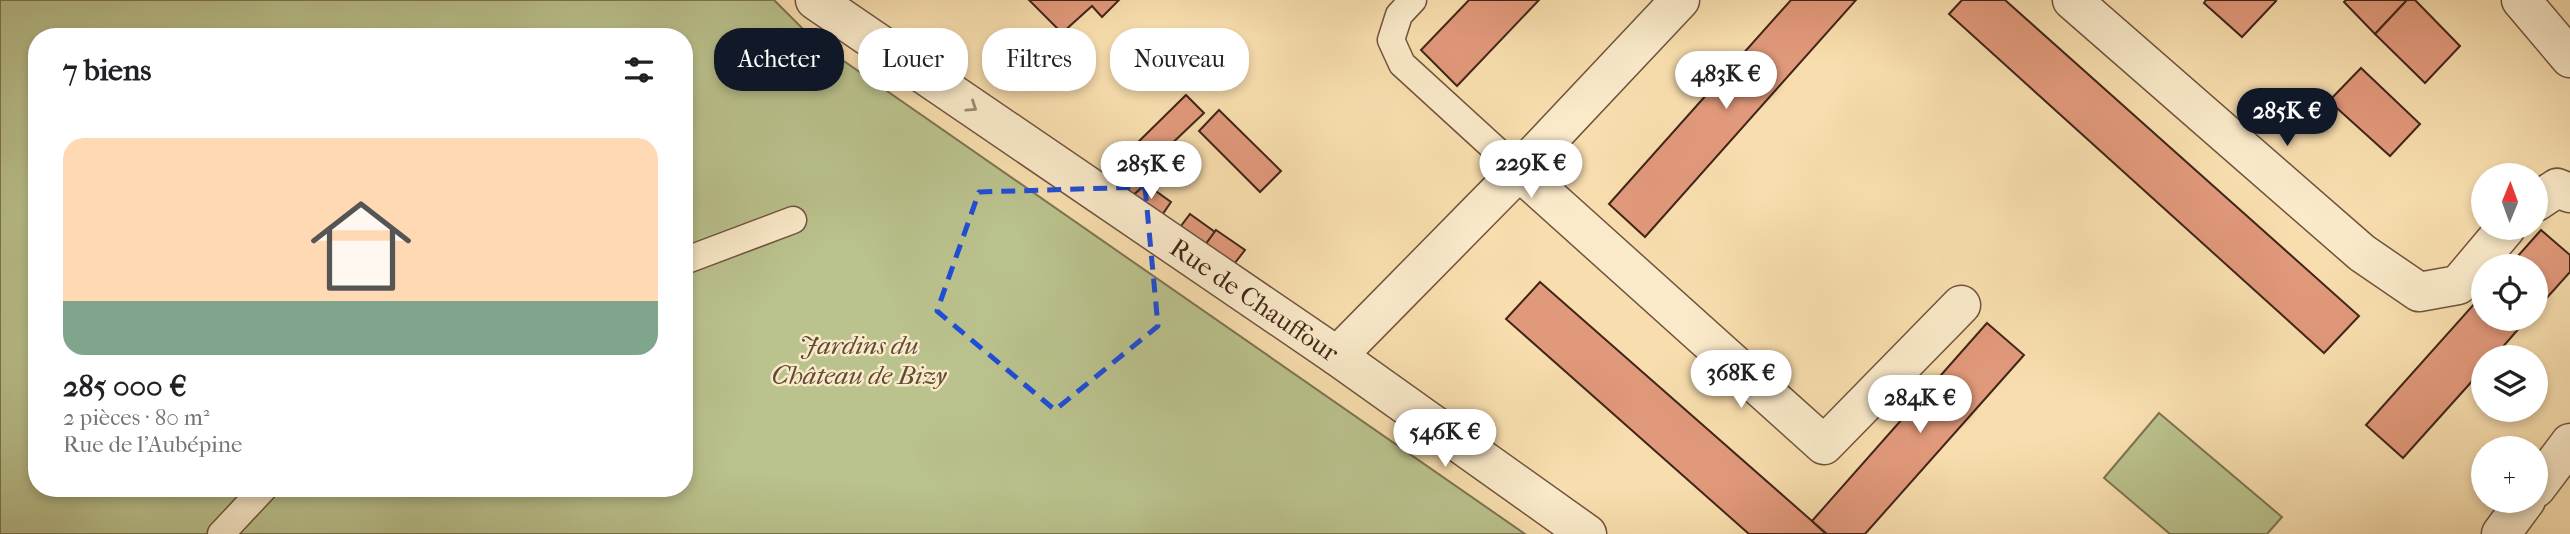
<!DOCTYPE html>
<html lang="fr">
<head>
<meta charset="utf-8">
<style>
  :root { --surface:#fff; --page:#f2f2f2; --text:#202124; --muted:#757577; --line:#e0e0e0; --accent:#111827 }
  body { margin:0; font-family:"IM FELL French Canon",serif; background:var(--page); color:var(--text); height:100vh; display:flex; flex-direction:column; font-size:26px; white-space:nowrap }
  * { box-sizing:border-box; margin:0 }
  p { font-size:23px; color:var(--muted) }
  .icon { flex:none; width:38px; height:38px; fill:none; stroke:currentColor; stroke-width:2; stroke-linecap:round; stroke-linejoin:round }
  .map { position:relative; flex:1; overflow:hidden }
  .panel { position:absolute; left:28px; top:28px; width:665px; height:469px; display:flex; flex-direction:column; background:var(--surface); border-radius:28px; box-shadow:0 4px 10px #0003 }
  .panel>* { flex:none }
  .hud { position:absolute; left:714px; top:28px; width:665px; height:63px; display:flex; gap:14px }
  .needle { width:46px; rotate:1deg }
  .buttons { position:absolute; left:2471px; top:163px; display:grid; gap:14px }
  .buttons a { display:grid; place-items:center; width:77px; height:77px; border-radius:50%; background:var(--surface); box-shadow:0 4px 10px #0003; font-size:35px }
  .price { position:absolute; translate:-50% -60px; padding:0 16px; border-radius:24px; background:#fff; color:#222; font-size:23px; line-height:46px; filter:drop-shadow(0 2px 4px #0008) }
  .price::after { content:''; position:absolute; left:50%; top:42px; width:21px; height:16px; margin-left:-10px; background:inherit; clip-path:polygon(0 0,100% 0,50% 100%) }
  .price.selected { background:var(--accent); color:#fff }
  ul { padding:0; list-style:none }
  li { display:grid; align-content:center; gap:14px; height:371px; padding:0 35px }
  li+li { border-top:2px solid var(--line) }
  li span { display:grid; place-items:center; height:217px; border-radius:21px; color:#555 }
  li>.icon { margin-inline-start:auto }
  span .icon { width:126px; height:126px; fill:#fffc; stroke-width:1 }
  li b { font-size:30px }
  h2 { display:flex; justify-content:space-between; align-items:center; height:84px; padding:0 35px; font-size:30px }
  .pill { padding:0 24px; border-radius:28px; background:var(--surface); box-shadow:0 4px 10px #0003; font-size:24px; line-height:63px }
  .pill.selected { background:var(--accent); color:#fff }
  .map>svg:first-child { display:block }
</style>
</head>
<body>
<div class="map">
<svg width="2570" height="534" viewBox="0 0 2570 534">
  <rect width="100%" height="100%" fill="#f8deae"/>
  <filter id="stains"><feTurbulence type="fractalNoise" baseFrequency=".00286" numOctaves="4"/><feColorMatrix values="0 0 0 0 .2 0 0 0 0 .09 0 0 0 0 .02 0 0 0 .5 -.17"/></filter>
  <radialGradient id="worn" r=".72"><stop offset=".6" stop-color="#630" stop-opacity="0"/><stop offset="1" stop-color="#630" stop-opacity=".3"/></radialGradient>
  <!-- green -->
  <g fill="#bac28d" stroke="#7e7452" stroke-width="2" fill-rule="evenodd">
    <path d="M 0,0 L 774,0 L 815,41 L 1525,534 L 0,534 ZM 37,37 L 684,37 L 684,488 L 37,488 Z"/>
    <path d="M 2159,413 L 2282,517 L 2267,534 L 2170,534 L 2104,478 Z"/>
  </g>
  <!-- building -->
  <g fill="#e1997b" stroke="#422518" stroke-width="2">
    <path d="M 1029,0 L 1119,0 L 1102,17 L 1092,6 L 1062,33 Z"/>
    <path d="M 1469,0 L 1539,0 L 1457,86 L 1421,50 Z"/>
    <path d="M 1791,0 L 1856,0 L 1645,237 L 1609,204 Z"/>
    <path d="M 1962,0 L 2005,0 L 2359,316 L 2324,353 L 1949,14 Z"/>
    <path d="M 2206,0 L 2274,0 L 2276,1 L 2242,37 L 2204,3 Z"/>
    <path d="M 2346,0 L 2407,0 L 2375,34 L 2344,2 Z"/>
    <path d="M 2407,0 L 2415,0 L 2460,46 L 2425,83 L 2375,34 Z"/>
    <path d="M 2361,68 L 2420,124 L 2390,156 L 2329,101 Z"/>
    <path d="M 1186,95 L 1204,113 L 1144,170 L 1127,153 Z"/>
    <path d="M 1219,110 L 1281,171 L 1260,192 L 1199,131 Z"/>
    <path d="M 1122,157 L 1148,182 L 1130,198 L 1100,177 Z"/>
    <path d="M 1146,184 L 1171,202 L 1160,218 L 1130,198 Z"/>
    <path d="M 1190,214 L 1215,232 L 1203,248 L 1178,230 Z"/>
    <path d="M 1216,230 L 1245,250 L 1231,268 L 1203,248 Z"/>
    <path d="M 2541,230 L 2570,255 L 2570,272 L 2536,310 L 2536,266 L 2509,266 Z"/>
    <path d="M 1540,282 L 1812,521 L 1826,534 L 1749,534 L 1506,319 Z"/>
    <path d="M 2483,294 L 2483,318 L 2528,318 L 2494,357 L 2483,357 L 2483,369 L 2403,458 L 2366,425 Z"/>
    <path d="M 1987,323 L 2024,355 L 1865,534 L 1827,534 L 1812,521 Z"/>
  </g>
  <g fill="none" stroke-linecap="round" stroke-linejoin="round">
    <!-- service casing -->
    <g stroke="#70533e" stroke-width="29">
      <g id="service">
        <path d="M 1413,0 L 1399,15 L 1391,40 L 1402,64 L 1519,171"/>
        <path d="M 684,261 L 793,220"/>
        <path d="M 221,534 L 264,488"/>
      </g>
    </g>
    <!-- minor casing -->
    <g stroke="#70533e" stroke-width="41">
      <g id="minor">
        <path id="s1" d="M 815,0 L 1337,356 L 1587,534"/>
        <path d="M 2072,0 L 2362,253 L 2419,292 L 2458,285 L 2506,228"/>
        <path d="M 1519,171 L 1824,445 L 1961,305"/>
        <path d="M 2536,202 L 2557,188 L 2570,193"/>
        <path d="M 1337,356 L 1519,171 L 1680,0"/>
        <path d="M 2536,488 L 2570,443"/>
        <path d="M 2501,534 L 2526,500"/>
      </g>
    </g>
    <!-- tertiary casing -->
    <g stroke="#70533e" stroke-width="41">
      <path id="tertiary" d="M 2521,0 L 2570,58"/>
    </g>
    <!-- service -->
    <use href="#service" stroke="#faeaca" stroke-width="26"/>
    <!-- minor -->
    <use href="#minor" stroke="#faeaca" stroke-width="38"/>
    <!-- tertiary -->
    <use href="#tertiary" stroke="#faeaca" stroke-width="38"/>
  </g>
  <!-- one-way arrows -->
  <defs><path id="oneway-chevron" d="M-2-3.5L2.5 0L-2 3.5" fill="none" stroke-width="1.6" stroke-linecap="round" stroke-linejoin="round" transform="scale(1.75)"/></defs>
  <use stroke="#9e8871" href="#oneway-chevron" transform="translate(972 107) rotate(34)"/>
  <!-- marked area -->
  <path fill="none" stroke="#1d4ed8" stroke-width="5" stroke-dasharray="14 9" stroke-linejoin="round" d="M 1145,187 L 1158,326 L 1055,410 L 937,311 L 979,192 Z"/>
  <g text-anchor="middle" dominant-baseline="central" stroke-width="5" stroke-linejoin="round" paint-order="stroke">
    <!-- street labels -->
    <g font-size="26" fill="#422518" stroke="#faeaca">
      <text stroke="none"><textPath href="#s1" startOffset="532">Rue de Chauffour</textPath></text>
    </g>
    <!-- park labels -->
    <g font-size="26" font-style="italic" fill="#604c35" stroke="#faeaca">
      <text x="859" y="345">Jardins du<tspan x="859" dy="30">Château de Bizy</tspan></text>
    </g>
  </g>
  <rect width="100%" height="100%" filter="url(#stains)"/>
  <rect width="100%" height="100%" fill="url(#worn)"/>
</svg>
<div class="buttons">
<a><svg class="needle" viewBox="-14 -14 28 28"><path d="M0-13l5 13h-10z" fill="#e53935"/><path d="M0 13l5-13h-10z" fill="#757577"/></svg></a>
<a><svg class="icon" aria-label="locate" viewBox="0 0 24 24"><circle cx="12" cy="12" r="6"/><path d="M12 2v4M12 18v4M2 12h4M18 12h4"/></svg></a>
<a><svg class="icon" aria-label="layers" viewBox="0 0 24 24"><path d="M12 4l9 5-9 5-9-5zM3 14l9 5 9-5"/></svg></a>
<a>+</a>
</div>
<b class="price" style="left:1726px;top:111px">483K €</b>
<b class="price selected" style="left:2287px;top:148px">285K €</b>
<b class="price" style="left:1531px;top:200px">229K €</b>
<b class="price" style="left:1151px;top:201px">285K €</b>
<b class="price" style="left:1741px;top:410px">368K €</b>
<b class="price" style="left:1920px;top:435px">284K €</b>
<b class="price" style="left:1445px;top:469px">546K €</b>
<div class="hud">
<a class="pill selected">Acheter</a>
<a class="pill">Louer</a>
<a class="pill">Filtres</a>
<a class="pill">Nouveau</a>
</div>
<section class="panel">
<h2>7 biens<svg class="icon" aria-label="filters" viewBox="0 0 24 24"><path d="M4 7h16M4 17h16"/><circle cx="9" cy="7" r="2"/><circle cx="15" cy="17" r="2"/></svg></h2>
<ul>
<li><span style="background:linear-gradient(#ffd9b3 75%,#7fa58c 0)"><svg class="icon" aria-label="home" viewBox="0 0 24 24"><path d="M3 11l9-7 9 7M6 9v11h12V9"/></svg></span><div><b>285 000 €</b><p>2 pièces · 80 m²</p><p>Rue de l'Aubépine</p></div></li>
</ul>
</section>
</div>
</body>
</html>
